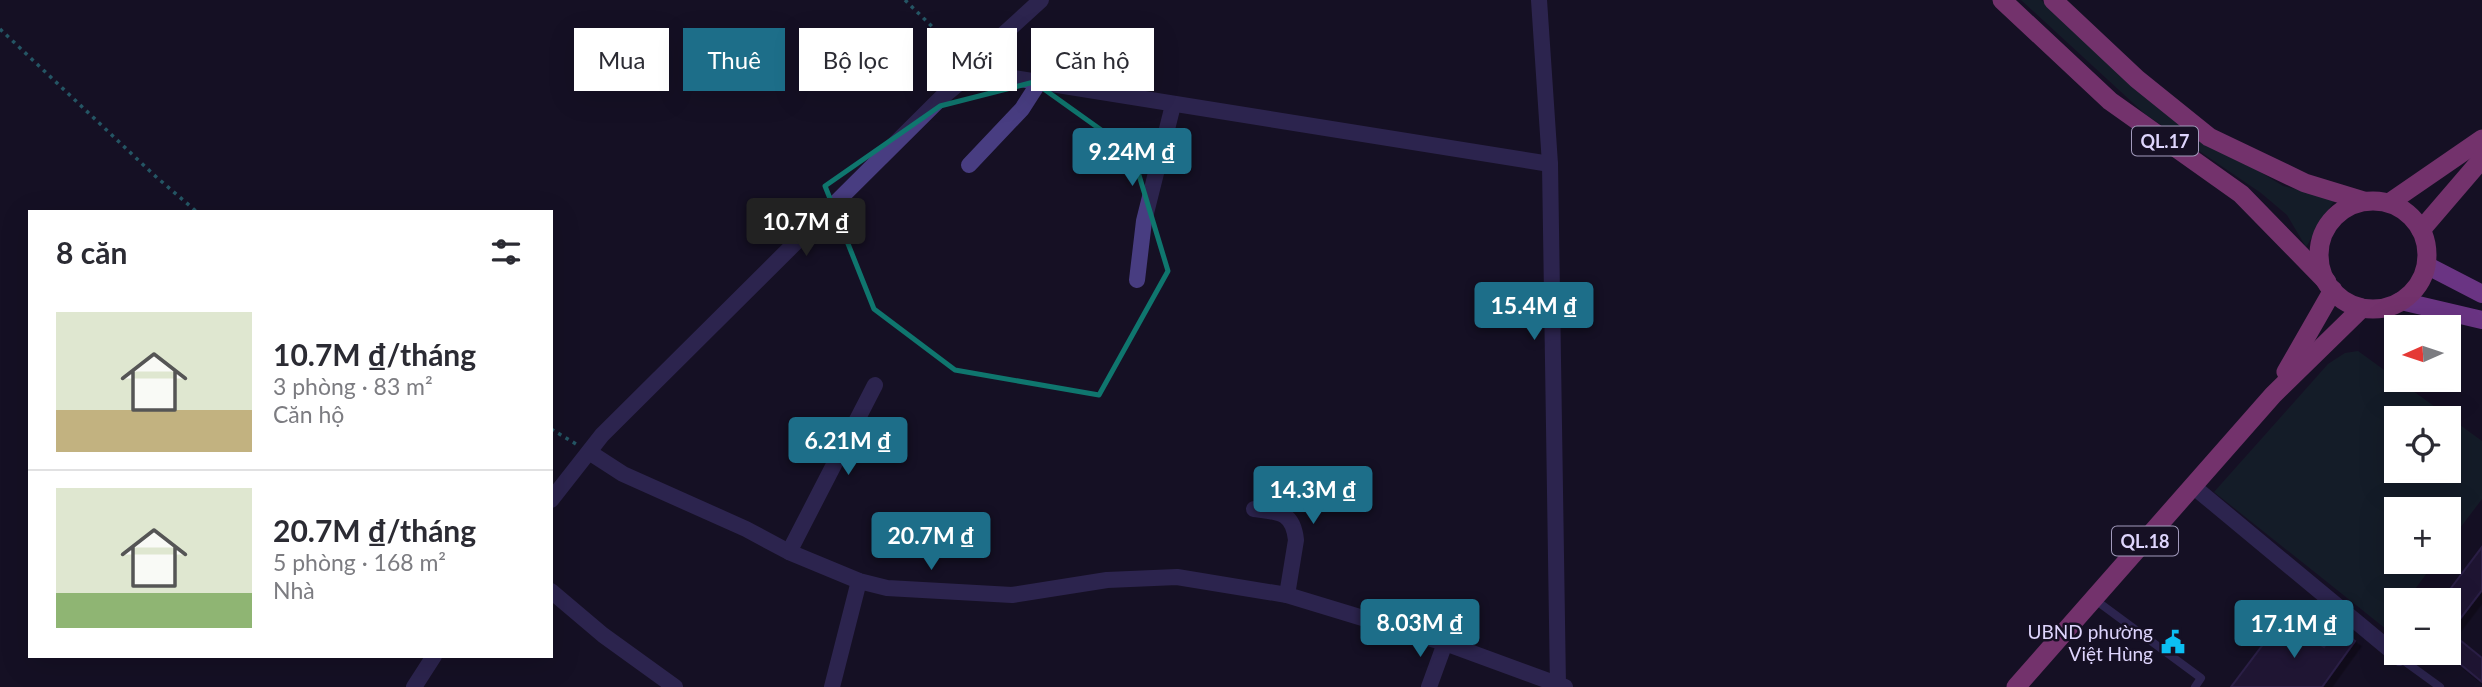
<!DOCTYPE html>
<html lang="vi">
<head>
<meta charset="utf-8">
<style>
  :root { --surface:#fff; --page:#f7f7f7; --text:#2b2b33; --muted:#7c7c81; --line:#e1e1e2; --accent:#1d6e89 }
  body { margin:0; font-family:Lato,sans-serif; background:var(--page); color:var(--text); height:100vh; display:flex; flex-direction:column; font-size:26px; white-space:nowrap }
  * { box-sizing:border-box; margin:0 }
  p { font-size:23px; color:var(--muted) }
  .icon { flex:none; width:38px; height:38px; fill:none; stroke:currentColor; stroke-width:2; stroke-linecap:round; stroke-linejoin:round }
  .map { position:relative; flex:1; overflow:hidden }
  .details { position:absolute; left:28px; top:210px; width:525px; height:448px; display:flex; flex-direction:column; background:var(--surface); border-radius:0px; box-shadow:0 7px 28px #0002 }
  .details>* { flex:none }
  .hud { position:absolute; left:574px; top:28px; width:665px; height:63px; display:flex; gap:14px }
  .needle { width:46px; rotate:267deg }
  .fabs { position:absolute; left:2384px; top:315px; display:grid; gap:14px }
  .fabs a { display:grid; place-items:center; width:77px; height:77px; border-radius:0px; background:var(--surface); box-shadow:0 7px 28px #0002; font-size:35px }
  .price { position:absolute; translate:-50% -60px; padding:0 16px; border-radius:7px; background:var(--accent); color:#fff; font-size:23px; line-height:46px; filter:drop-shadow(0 2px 4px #0008) }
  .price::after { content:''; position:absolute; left:50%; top:42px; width:21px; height:16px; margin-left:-10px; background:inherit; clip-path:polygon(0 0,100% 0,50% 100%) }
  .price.current { background:#222; color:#fff }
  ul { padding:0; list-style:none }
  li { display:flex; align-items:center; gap:21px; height:175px; padding:0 28px }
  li+li { border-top:2px solid var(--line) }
  li span { display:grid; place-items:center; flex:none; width:196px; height:140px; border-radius:0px; color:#555 }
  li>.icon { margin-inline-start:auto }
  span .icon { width:84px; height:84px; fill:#fffc; stroke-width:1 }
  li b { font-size:30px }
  h2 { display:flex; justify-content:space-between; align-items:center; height:84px; padding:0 28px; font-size:30px }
  .pill { padding:0 24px; border-radius:0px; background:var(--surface); box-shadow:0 7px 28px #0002; font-size:24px; line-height:63px }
  .pill.current { background:var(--accent); color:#fff }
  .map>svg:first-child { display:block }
</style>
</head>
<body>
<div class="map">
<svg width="2482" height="687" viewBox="0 0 2482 687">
  <defs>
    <filter id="shadow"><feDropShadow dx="5.5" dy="5.5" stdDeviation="0" flood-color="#0009"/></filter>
  </defs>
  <rect width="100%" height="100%" fill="#161024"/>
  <!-- green -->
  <g fill="#132b2e" fill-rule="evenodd">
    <path d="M 2021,0 L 2041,0 L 2169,116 L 2283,186 L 2335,199 L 2306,247 L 2287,215 L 2261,193 L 2145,114 Z"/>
    <path d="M 2358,351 L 2482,441 L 2482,499 L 2448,544 L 2448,509 L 2396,509 L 2396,562 L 2435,562 L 2407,600 L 2396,600 L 2396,615 L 2386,629 L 2214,492 L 2328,364 L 2345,353 ZM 2396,418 L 2448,418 L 2448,471 L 2396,471 Z"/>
  </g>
  <!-- building -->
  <g fill="#291d44" stroke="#44306f" stroke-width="2" filter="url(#shadow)">
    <path d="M 2482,547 L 2482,590 L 2450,632 L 2482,658 L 2482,682 L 2448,654 L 2448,592 Z"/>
    <path d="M 2283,618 L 2324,647 L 2337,628 L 2355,641 L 2322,687 L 2231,687 Z"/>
  </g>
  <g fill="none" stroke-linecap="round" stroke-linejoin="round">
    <!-- path -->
    <g stroke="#35a9b1" stroke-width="3.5" stroke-dasharray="3.5 5" stroke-linecap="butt">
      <path d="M 905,0 L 963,57"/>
      <path d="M 0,29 L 154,175 L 197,212"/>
      <path d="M 551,429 L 576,444"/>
    </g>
    <!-- service -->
    <g stroke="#483d81" stroke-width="8">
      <path d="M 2094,599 L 2201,678 L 2195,687"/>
      <path d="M 2400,658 L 2440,687"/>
    </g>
    <!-- minor -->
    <g stroke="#483d81" stroke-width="16">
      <path d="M 1539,0 L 1550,164 L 1558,687"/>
      <path d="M 965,78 L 995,75 L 1550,164"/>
      <path d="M 969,165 L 1022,109 L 1038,84"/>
      <path d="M 1137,280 L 1144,221 L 1173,105"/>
      <path d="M 589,452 L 623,474 L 746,529 L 789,552 L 859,581 L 887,588 L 1012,595 L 1107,580 L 1177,577 L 1287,595 L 1445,643 L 1565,687"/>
      <path d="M 2194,487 L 2400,658"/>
      <path d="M 551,500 L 602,435 L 941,98 L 965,78 L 982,54 L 1041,0"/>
      <path d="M 1254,509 C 1278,512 1293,511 1296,540 L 1287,595"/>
      <path d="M 789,552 L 875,385"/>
      <path d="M 551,591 L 603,635 L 675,687"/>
      <path d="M 414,687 L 434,656"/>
      <path d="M 832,687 L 859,581"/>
      <path d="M 1429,687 L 1445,643"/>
    </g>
    <!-- primary -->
    <g stroke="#d161f7" stroke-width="18">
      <path d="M 2426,265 L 2482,294"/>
      <path d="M 2401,301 L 2482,320"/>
    </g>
    <!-- trunk -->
    <g stroke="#e45cc4" stroke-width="19">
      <path d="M 2002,0 L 2110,101 L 2241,194 L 2327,282"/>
      <path d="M 2053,0 L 2137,79 L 2209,137 L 2305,183 L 2364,201"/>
      <circle cx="2373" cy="255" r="54"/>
      <path d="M 2389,203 L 2482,139"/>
      <path d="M 2421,230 L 2482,159"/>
      <path d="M 2286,372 L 2333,290"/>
      <path d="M 2016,687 L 2273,395 L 2362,308"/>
    </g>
  </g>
  <!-- marked area -->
  <path d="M0 0H2482V687H0ZM 1034,82 L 1132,152 L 1168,271 L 1099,395 L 955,370 L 874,309 L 825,186 L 940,106 Z" fill="#161024" fill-opacity=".55" fill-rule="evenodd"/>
  <path fill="none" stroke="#0f766e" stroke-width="5" stroke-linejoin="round" d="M 1034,82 L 1132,152 L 1168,271 L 1099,395 L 955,370 L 874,309 L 825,186 L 940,106 Z"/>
  <!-- icons -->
  <defs>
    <g id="civic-bare" transform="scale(1.89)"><path d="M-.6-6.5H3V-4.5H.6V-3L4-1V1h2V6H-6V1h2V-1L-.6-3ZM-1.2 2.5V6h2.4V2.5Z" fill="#0cbff2" stroke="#161024" stroke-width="2.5" paint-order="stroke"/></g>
  </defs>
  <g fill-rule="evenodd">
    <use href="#civic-bare" x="2173" y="642"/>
  </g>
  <g text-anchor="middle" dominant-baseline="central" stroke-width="5" stroke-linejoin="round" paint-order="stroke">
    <!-- shield labels -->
    <g fill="#161024" stroke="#a29abc" stroke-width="2">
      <rect x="2132" y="126.5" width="66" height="29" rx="5"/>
      <rect x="2112" y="526.5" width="66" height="29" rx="5"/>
    </g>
    <g font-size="18" font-weight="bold" fill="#ded5fd">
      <text x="2165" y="141">QL.17</text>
      <text x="2145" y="541">QL.18</text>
    </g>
    <!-- poi labels -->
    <g font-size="19" fill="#ded5fd" stroke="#161024" text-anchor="end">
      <text x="2153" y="631">UBND phường<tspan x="2153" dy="22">Việt Hùng</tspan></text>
    </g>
  </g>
</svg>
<div class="fabs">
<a><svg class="needle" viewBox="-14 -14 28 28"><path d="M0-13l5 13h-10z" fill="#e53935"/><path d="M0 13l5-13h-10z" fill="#7c7c81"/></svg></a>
<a><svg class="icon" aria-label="locate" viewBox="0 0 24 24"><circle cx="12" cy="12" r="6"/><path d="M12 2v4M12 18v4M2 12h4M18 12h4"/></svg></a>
<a>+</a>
<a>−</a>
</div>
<b class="price" style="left:1132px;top:188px">9.24M ₫</b>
<b class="price current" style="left:806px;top:258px">10.7M ₫</b>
<b class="price" style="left:1534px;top:342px">15.4M ₫</b>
<b class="price" style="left:848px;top:477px">6.21M ₫</b>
<b class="price" style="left:1313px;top:526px">14.3M ₫</b>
<b class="price" style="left:931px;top:572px">20.7M ₫</b>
<b class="price" style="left:1420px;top:659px">8.03M ₫</b>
<b class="price" style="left:2294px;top:660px">17.1M ₫</b>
<div class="hud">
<a class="pill">Mua</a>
<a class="pill current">Thuê</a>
<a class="pill">Bộ lọc</a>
<a class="pill">Mới</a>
<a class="pill">Căn hộ</a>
</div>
<section class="details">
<h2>8 căn<svg class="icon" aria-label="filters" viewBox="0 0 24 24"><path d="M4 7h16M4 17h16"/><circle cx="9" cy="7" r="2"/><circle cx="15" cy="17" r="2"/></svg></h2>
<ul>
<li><span style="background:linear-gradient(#dfe7d0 70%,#c2b280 0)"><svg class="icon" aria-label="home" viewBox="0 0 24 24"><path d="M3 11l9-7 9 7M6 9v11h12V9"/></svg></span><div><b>10.7M ₫/tháng</b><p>3 phòng · 83 m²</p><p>Căn hộ</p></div></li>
<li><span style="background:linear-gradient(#dfe7d0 75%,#8fb573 0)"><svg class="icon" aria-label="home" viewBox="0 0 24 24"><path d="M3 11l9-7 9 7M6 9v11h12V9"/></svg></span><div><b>20.7M ₫/tháng</b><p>5 phòng · 168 m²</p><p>Nhà</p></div></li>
</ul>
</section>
</div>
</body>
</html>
